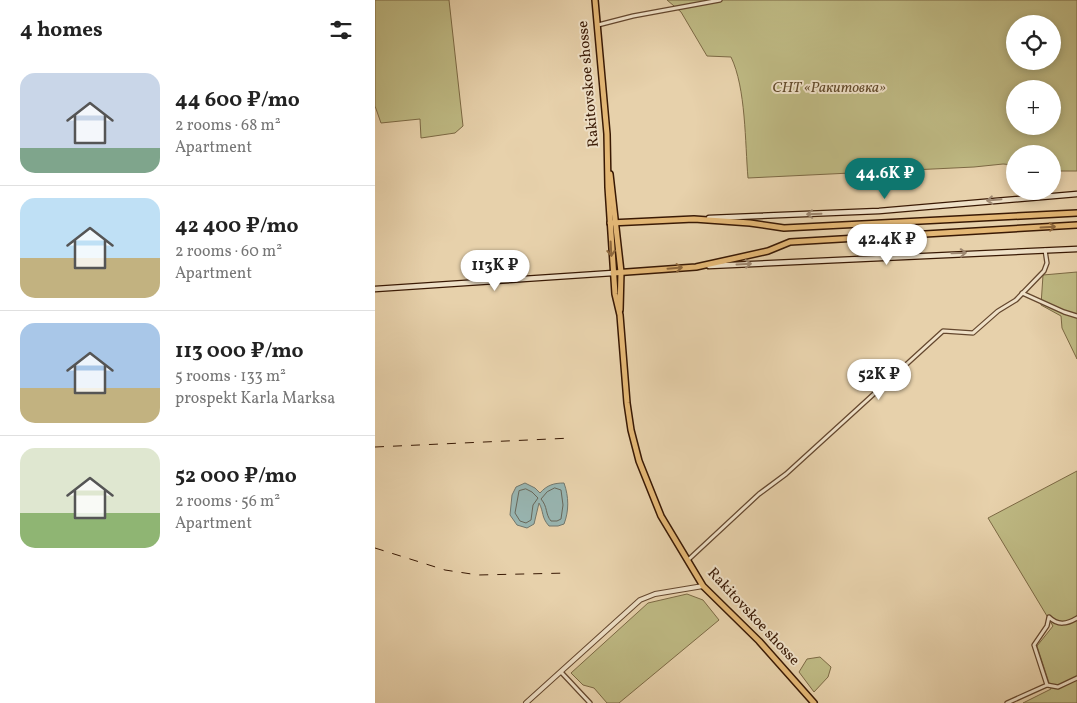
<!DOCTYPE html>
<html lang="en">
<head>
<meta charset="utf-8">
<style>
  :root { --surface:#fff; --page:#f6f6f6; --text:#222; --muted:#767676; --line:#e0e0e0; --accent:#0f766e }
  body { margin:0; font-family:Vollkorn,serif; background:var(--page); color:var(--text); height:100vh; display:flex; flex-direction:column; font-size:19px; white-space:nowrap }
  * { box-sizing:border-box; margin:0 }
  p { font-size:16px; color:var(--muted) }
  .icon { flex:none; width:28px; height:28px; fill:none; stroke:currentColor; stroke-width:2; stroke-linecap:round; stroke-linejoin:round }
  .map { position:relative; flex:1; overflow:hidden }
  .details { display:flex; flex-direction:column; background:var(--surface); width:375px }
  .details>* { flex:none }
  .buttons { position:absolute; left:631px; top:15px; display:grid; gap:10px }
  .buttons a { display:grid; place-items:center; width:55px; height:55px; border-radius:50%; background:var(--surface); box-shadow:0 2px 8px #0003; font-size:25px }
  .price { position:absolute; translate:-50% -42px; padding:0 11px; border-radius:18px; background:#fff; color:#222; font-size:16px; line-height:32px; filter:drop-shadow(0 1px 2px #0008) }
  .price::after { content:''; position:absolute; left:50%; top:30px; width:15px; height:11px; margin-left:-8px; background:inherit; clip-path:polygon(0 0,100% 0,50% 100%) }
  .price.selected { background:var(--accent); color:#fff }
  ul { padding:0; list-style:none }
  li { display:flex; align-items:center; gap:15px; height:125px; padding:0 20px }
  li+li { border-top:1px solid var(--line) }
  li span { display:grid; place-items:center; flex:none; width:140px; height:100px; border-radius:15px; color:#555 }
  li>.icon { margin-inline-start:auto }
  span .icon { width:60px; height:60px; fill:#fffc; stroke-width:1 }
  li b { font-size:21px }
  h2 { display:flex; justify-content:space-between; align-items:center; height:60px; padding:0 20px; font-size:21px }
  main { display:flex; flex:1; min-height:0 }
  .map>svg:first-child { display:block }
</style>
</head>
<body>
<main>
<section class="details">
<h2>4 homes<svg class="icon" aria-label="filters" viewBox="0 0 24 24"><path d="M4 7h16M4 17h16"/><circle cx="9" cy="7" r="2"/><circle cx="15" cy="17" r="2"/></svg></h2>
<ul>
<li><span style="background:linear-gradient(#c9d6e8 75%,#7fa58c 0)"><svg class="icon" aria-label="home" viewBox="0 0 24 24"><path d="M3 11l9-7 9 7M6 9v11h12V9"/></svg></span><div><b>44 600 ₽/mo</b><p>2 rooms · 68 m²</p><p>Apartment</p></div></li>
<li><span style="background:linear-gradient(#bfe0f5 60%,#c2b280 0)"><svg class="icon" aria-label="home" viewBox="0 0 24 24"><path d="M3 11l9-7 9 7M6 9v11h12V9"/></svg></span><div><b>42 400 ₽/mo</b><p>2 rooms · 60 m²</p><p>Apartment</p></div></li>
<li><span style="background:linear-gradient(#a9c7e8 65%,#c2b280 0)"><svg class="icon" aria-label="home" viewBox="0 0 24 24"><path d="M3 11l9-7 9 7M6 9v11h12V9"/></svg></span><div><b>113 000 ₽/mo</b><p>5 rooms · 133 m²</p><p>prospekt Karla Marksa</p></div></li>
<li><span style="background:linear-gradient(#dfe7d0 65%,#8fb573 0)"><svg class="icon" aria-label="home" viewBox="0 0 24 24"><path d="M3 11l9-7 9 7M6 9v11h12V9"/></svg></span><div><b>52 000 ₽/mo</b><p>2 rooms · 56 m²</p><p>Apartment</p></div></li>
</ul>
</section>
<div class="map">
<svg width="702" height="703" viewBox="0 0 702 703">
  <rect width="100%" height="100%" fill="#e7d1ab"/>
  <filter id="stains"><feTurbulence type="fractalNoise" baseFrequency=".004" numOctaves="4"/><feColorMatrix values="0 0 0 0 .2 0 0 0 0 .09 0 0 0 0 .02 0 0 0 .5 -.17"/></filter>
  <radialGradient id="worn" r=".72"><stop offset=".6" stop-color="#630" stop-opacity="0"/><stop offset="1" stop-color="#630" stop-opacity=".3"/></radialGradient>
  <!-- green -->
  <g fill="#beb983" stroke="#7c6944" fill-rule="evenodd">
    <path d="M 0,0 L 74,0 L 88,126 L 80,133 L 46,138 L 45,119 L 6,123 L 0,106 Z"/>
    <path d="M 292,0 L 702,0 L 702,171 L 678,171 L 678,154 L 640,154 L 640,165 L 628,164 L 599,167 L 373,178 C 370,143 371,88 356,57 L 332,56 L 306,12 ZM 640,24 L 678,24 L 678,61 L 640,61 ZM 640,89 L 678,89 L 678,126 L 640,126 Z"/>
    <path d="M 702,272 L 702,359 L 687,328 L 686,316 L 666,305 L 668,275 Z"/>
    <path d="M 702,471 L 702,703 L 648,703 L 676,689 L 662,646 L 678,626 L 613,518 Z"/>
    <path d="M 312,594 L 328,600 L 344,620 L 244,703 L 232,703 L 219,688 L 208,685 L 196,673 L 273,603 Z"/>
    <path d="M 445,657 L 456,667 L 453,677 L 439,692 L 424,672 L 432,659 Z"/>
  </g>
  <!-- water -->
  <path fill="#98b5b1" stroke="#72776c" d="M 150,483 L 160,488 L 165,493 C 172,485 179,483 189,483 C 194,497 194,511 189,524 L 183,526 L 174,526 C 166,517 169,512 164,503 L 159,524 L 152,528 L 142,525 L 135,515 L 137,495 L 141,487 Z"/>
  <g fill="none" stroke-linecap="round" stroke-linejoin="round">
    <!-- shore -->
    <g stroke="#68675a" stroke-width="1">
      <path d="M 180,488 L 186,490 L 188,505 L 186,519 L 182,521 L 176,521 C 170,514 173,507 166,499 L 172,492 Z"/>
      <path d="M 151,489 L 157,492 L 163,498 L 158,505 L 156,520 L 151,523 L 145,521 L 140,513 L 144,491 Z"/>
    </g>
    <!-- minor casing -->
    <g stroke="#64472e" stroke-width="5.5">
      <g id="minor">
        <path d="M 223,25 L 258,16 L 345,0"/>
        <path d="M 647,293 L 689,312 L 702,316"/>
        <path d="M 313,560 L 384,494 L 411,474 L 568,331 L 598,333 L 623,311 L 641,300 L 669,271 L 672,263 L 670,250"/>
        <path d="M 186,672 L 215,703"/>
        <path d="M 672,685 L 683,687 L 702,678"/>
        <path d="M 632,703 L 672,685 L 659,645 L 672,626 L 674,617 C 683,626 692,624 702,618"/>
      </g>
    </g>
    <!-- tertiary casing -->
    <g stroke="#64472e" stroke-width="6">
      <path id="tertiary" d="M 151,703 L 265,600 L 280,594 L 328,586"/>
    </g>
    <!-- secondary casing -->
    <g stroke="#391904" stroke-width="7">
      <g id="secondary">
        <path d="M 334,218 L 504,211 L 702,194"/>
        <path d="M 334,266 L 702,249"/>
        <path d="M 0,289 L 238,273"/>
      </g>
    </g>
    <!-- primary casing -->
    <g stroke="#391904" stroke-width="8">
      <g id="primary">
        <path d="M 220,0 L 232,134 L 233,187 L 240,294 L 245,315 L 252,403 L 256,430 L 264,461 L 286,516 L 328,586 L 384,641 L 439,703"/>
        <path d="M 235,174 L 246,272 L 245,310"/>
        <path d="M 235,223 L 319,219 L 375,223 L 409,228 L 702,213"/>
        <path d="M 238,273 L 321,267 L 393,251 L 415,242 L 702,225"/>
      </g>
    </g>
    <!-- minor -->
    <use href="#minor" stroke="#efe1c8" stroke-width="3"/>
    <!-- tertiary -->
    <use href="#tertiary" stroke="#efe1c8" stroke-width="4"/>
    <!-- secondary -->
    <use href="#secondary" stroke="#efe1c8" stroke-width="4.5"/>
    <!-- primary -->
    <use href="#primary" stroke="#e4b876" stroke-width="5"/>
    <!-- rail -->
    <g stroke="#391904" stroke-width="1" stroke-dasharray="9 9" stroke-linecap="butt">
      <path d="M 0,447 L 197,438"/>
      <path d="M 0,548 L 70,570 L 103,575 L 194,573"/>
    </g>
  </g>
  <!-- one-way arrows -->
  <defs><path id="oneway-shaft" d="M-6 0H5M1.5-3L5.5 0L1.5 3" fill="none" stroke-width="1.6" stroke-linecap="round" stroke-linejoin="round" transform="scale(1.25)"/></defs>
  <g stroke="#9d8770">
    <use href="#oneway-shaft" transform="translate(619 200) rotate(175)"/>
    <use href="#oneway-shaft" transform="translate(439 214) rotate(178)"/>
    <use href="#oneway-shaft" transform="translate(584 253) rotate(-2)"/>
    <use href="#oneway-shaft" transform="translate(369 264) rotate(-3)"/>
  </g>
  <g stroke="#8e683d">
    <use href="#oneway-shaft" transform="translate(673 227) rotate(-3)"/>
    <use href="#oneway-shaft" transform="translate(236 249) rotate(87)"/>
    <use href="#oneway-shaft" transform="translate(300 268) rotate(-5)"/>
  </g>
  <g text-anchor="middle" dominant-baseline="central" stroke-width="4" stroke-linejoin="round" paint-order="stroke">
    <!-- street labels -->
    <g font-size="15" fill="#391904" stroke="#efe1c8">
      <text transform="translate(214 84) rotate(-95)">Rakitovskoe shosse</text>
      <text transform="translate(378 617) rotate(47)">Rakitovskoe shosse</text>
    </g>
    <!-- park labels -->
    <g font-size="15" font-style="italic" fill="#61492a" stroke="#efe1c8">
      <text x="454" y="88">СНТ «Ракитовка»</text>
    </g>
  </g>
  <rect width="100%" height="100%" filter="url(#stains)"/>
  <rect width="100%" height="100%" fill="url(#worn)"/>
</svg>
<div class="buttons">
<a><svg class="icon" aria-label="locate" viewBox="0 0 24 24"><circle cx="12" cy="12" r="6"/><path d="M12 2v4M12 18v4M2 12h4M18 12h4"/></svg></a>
<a>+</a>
<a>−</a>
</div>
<b class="price selected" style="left:510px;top:200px">44.6K ₽</b>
<b class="price" style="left:512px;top:266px">42.4K ₽</b>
<b class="price" style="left:120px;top:292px">113K ₽</b>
<b class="price" style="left:504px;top:401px">52K ₽</b>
</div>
</main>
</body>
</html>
